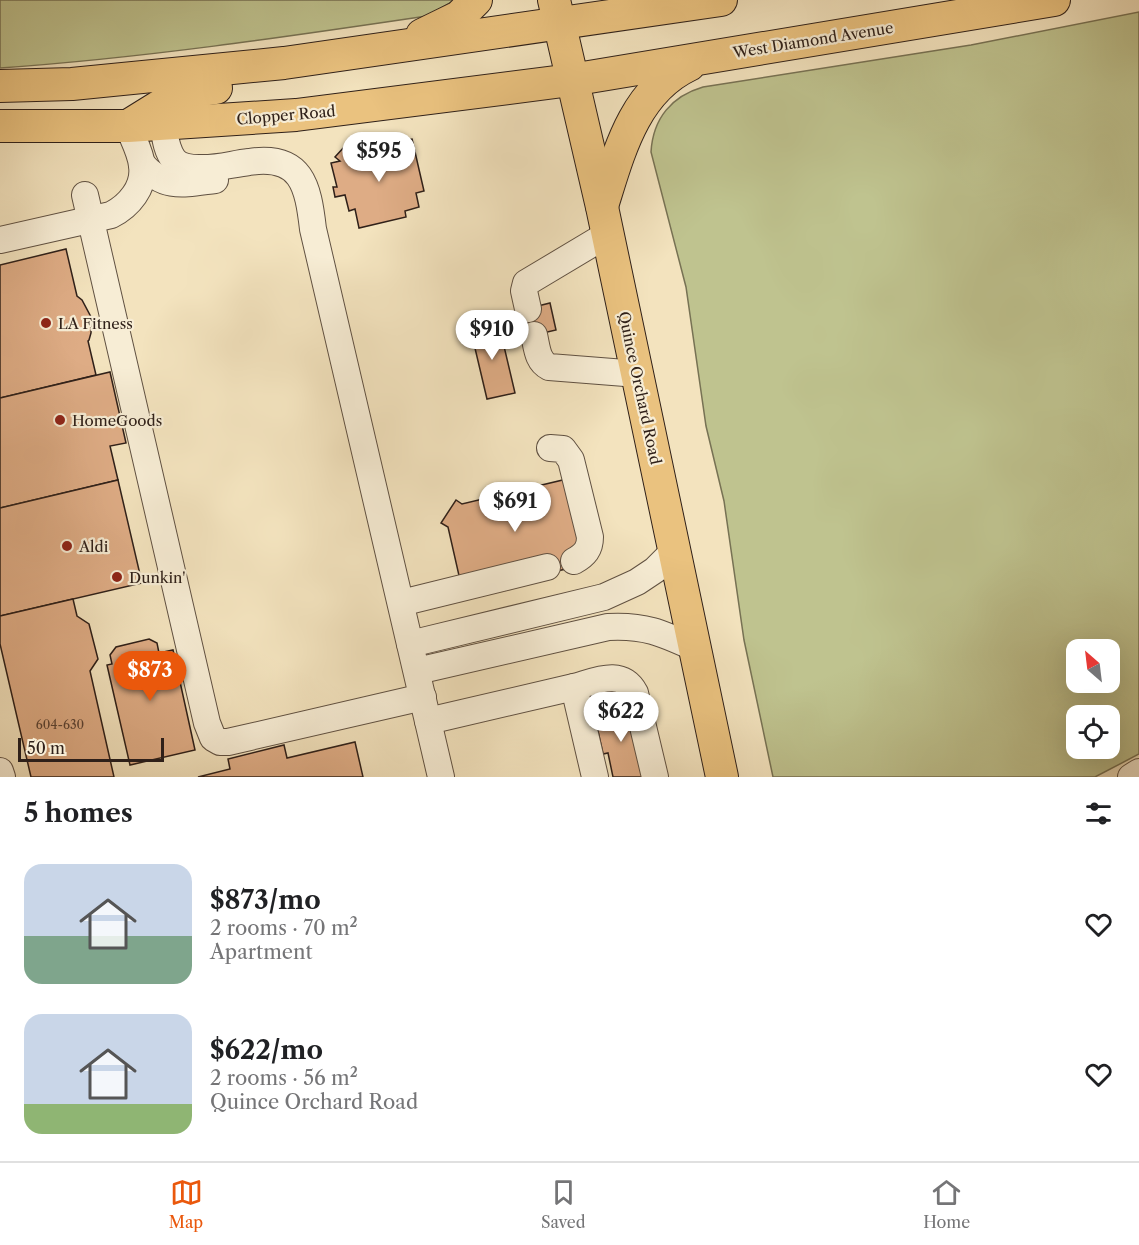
<!DOCTYPE html>
<html lang="en">
<head>
<meta charset="utf-8">
<style>
  :root { --surface:#fff; --page:#f2f2f2; --text:#202124; --muted:#757577; --line:#e0e0e0; --accent:#ea580c }
  body { margin:0; font-family:"Libre Caslon Text",serif; background:var(--page); color:var(--text); height:100vh; display:flex; flex-direction:column; font-size:22px; white-space:nowrap }
  * { box-sizing:border-box; margin:0 }
  p { font-size:20px; color:var(--muted) }
  .icon { flex:none; width:33px; height:33px; fill:none; stroke:currentColor; stroke-width:2; stroke-linecap:round; stroke-linejoin:round }
  .map { position:relative; height:777px; overflow:hidden }
  .side { display:flex; flex-direction:column; background:var(--surface); flex:1 }
  .side>* { flex:none }
  .needle { width:39px; rotate:332deg }
  .tools { position:absolute; left:1066px; top:639px; display:grid; gap:12px }
  .tools a { display:grid; place-items:center; width:54px; height:54px; border-radius:12px; background:var(--surface); box-shadow:0 6px 24px #0002; font-size:30px }
  .scale { position:absolute; left:18px; bottom:15px; width:146px; box-sizing:border-box; padding-left:6px; border:3px solid #2f2019; border-top:0; font-size:16px; line-height:21px; white-space:nowrap; color:#2f2019; -webkit-text-stroke:4px #f7edd5; paint-order:stroke }
  .price { position:absolute; translate:-50% -51px; padding:0 14px; border-radius:21px; background:#fff; color:#222; font-size:20px; line-height:39px; filter:drop-shadow(0 2px 3px #0008) }
  .price::after { content:''; position:absolute; left:50%; top:36px; width:18px; height:14px; margin-left:-9px; background:inherit; clip-path:polygon(0 0,100% 0,50% 100%) }
  .price.current { background:var(--accent); color:#fff }
  ul { padding:0; list-style:none }
  li { display:flex; align-items:center; gap:18px; height:150px; padding:0 24px }
  li span { display:grid; place-items:center; flex:none; width:168px; height:120px; border-radius:18px; color:#555 }
  li>.icon { margin-inline-start:auto }
  span .icon { width:72px; height:72px; fill:#fffc; stroke-width:1 }
  li b { font-size:26px }
  h2 { display:flex; justify-content:space-between; align-items:center; height:72px; padding:0 24px; font-size:26px }
  .tabs { display:flex; justify-content:space-around; align-items:center; height:84px; border-top:2px solid var(--line); background:var(--surface); font-size:16px; color:var(--muted) }
  .tabs a { display:grid; justify-items:center; gap:3px }
  .tabs .current { color:var(--accent) }
  .map>svg:first-child { display:block }
</style>
</head>
<body>
<div class="map">
<svg width="1139" height="777" viewBox="0 0 1139 777">
  <rect width="100%" height="100%" fill="#f3e3be"/>
  <filter id="stains"><feTurbulence type="fractalNoise" baseFrequency=".00333" numOctaves="4"/><feColorMatrix values="0 0 0 0 .2 0 0 0 0 .09 0 0 0 0 .02 0 0 0 .5 -.17"/></filter>
  <radialGradient id="worn" r=".72"><stop offset=".6" stop-color="#630" stop-opacity="0"/><stop offset="1" stop-color="#630" stop-opacity=".3"/></radialGradient>
  <!-- grass -->
  <g fill="#bfc38f" stroke="#777254" stroke-width="1.5" fill-rule="evenodd">
    <path d="M 0,0 L 455,0 L 427,16 C 285,37 143,58 0,68 Z"/>
    <path d="M 1139,12 L 1139,754 L 1095,777 L 773,777 L 744,640 L 724,501 L 706,426 L 686,287 L 651,152 C 653,118 672,96 703,87 L 971,45 ZM 1077,650 L 1110,650 L 1110,682 L 1077,682 ZM 1077,716 L 1110,716 L 1110,748 L 1077,748 Z"/>
  </g>
  <!-- building -->
  <g fill="#deac85" stroke="#2f2019" stroke-width="1.5">
    <path d="M 412,139 L 424,191 L 416,193 L 419,207 L 405,211 L 406,217 L 359,228 L 355,209 L 349,211 L 345,195 L 335,197 L 333,187 L 337,187 L 331,163 L 340,161 L 335,157 L 345,146 L 356,156 L 391,148 L 390,143 Z"/>
    <path d="M 66,249 L 77,296 L 82,300 L 91,317 L 91,333 L 89,340 L 88,341 L 96,375 L 0,398 L 0,265 Z"/>
    <path d="M 550,303 L 556,330 L 500,343 L 494,317 Z"/>
    <path d="M 495,321 L 500,343 L 503,342 L 515,393 L 487,399 L 470,327 Z"/>
    <path d="M 110,372 L 126,443 L 110,446 L 118,480 L 0,508 L 0,398 Z"/>
    <path d="M 567,479 L 581,552 L 575,567 L 548,573 L 460,580 L 448,527 L 441,523 L 456,500 L 462,504 Z"/>
    <path d="M 118,480 L 142,583 L 0,616 L 0,508 Z"/>
    <path d="M 73,599 L 77,616 L 89,624 L 98,659 L 90,671 L 114,777 L 31,777 L 0,644 L 0,616 Z"/>
    <path d="M 149,639 L 157,643 L 159,653 L 173,650 L 195,750 L 130,765 L 107,665 L 112,664 L 110,655 L 116,647 Z"/>
    <path d="M 628,706 L 647,777 L 613,777 L 608,753 L 603,754 L 596,722 L 602,721 L 600,713 Z"/>
    <path d="M 355,742 L 363,777 L 198,777 L 230,769 L 228,759 L 284,745 L 287,758 Z"/>
  </g>
  <g fill="none" stroke-linecap="round" stroke-linejoin="round">
    <!-- minor casing -->
    <g stroke="#605142" stroke-width="28">
      <g id="minor">
        <path d="M 163,125 C 165,136 166,150 174,160 C 180,167 190,168 199,168 C 216,169 232,164 249,162 C 302,154 308,186 313,229 L 441,777"/>
        <path d="M 142,164 C 164,190 184,184 215,180"/>
        <path d="M 85,195 L 207,723 L 213,738 L 220,742 L 228,742 L 423,697"/>
        <path d="M 0,240 L 111,215 C 129,206 145,187 142,166 C 141,153 133,139 128,126"/>
        <path d="M 528,309 L 524,291 L 526,283 L 608,234"/>
        <path d="M 534,335 C 537,347 537,361 549,367 L 638,374"/>
        <path d="M 550,448 L 563,449 L 571,460 L 590,537 C 590,549 585,555 574,561"/>
        <path d="M 401,603 L 547,567"/>
        <path d="M 410,644 L 604,597 L 637,582 L 655,570 L 674,551"/>
        <path d="M 417,671 L 608,627 C 645,625 662,633 695,648"/>
        <path d="M 574,687 C 596,681 622,668 635,693 L 655,777"/>
        <path d="M 428,721 L 574,687 L 595,777"/>
        <path d="M 0,771 L 2,777"/>
        <path d="M 1131,777 L 1139,772"/>
      </g>
    </g>
    <!-- major casing -->
    <g stroke="#2f2019" stroke-width="34">
      <g id="major">
        <path d="M 554,0 L 602,207 L 722,777"/>
        <path d="M 422,35 L 459,17 L 476,0"/>
        <path d="M 0,86 L 72,84 L 284,63 L 721,0"/>
        <path d="M 131,124 L 181,93 L 216,88"/>
        <path d="M 0,126 L 128,126 L 296,115 L 571,80 L 1054,0"/>
        <path d="M 602,206 C 619,152 634,91 689,65"/>
      </g>
    </g>
    <!-- minor -->
    <use href="#minor" stroke="#f7edd5" stroke-width="26"/>
    <!-- major -->
    <use href="#major" stroke="#eac27f" stroke-width="32"/>
  </g>
  <!-- markers -->
  <g fill="#8f2418" stroke="#f7edd5" stroke-width="2">
    <circle cx="46" cy="323" r="6"/>
    <circle cx="60" cy="420" r="6"/>
    <circle cx="67" cy="546" r="6"/>
    <circle cx="117" cy="577" r="6"/>
  </g>
  <g text-anchor="middle" dominant-baseline="central" stroke-width="4.5" stroke-linejoin="round" paint-order="stroke">
    <!-- number labels -->
    <g font-size="12" fill="#5b4334">
      <text x="60" y="724">604-630</text>
    </g>
    <!-- street labels -->
    <g font-size="15" fill="#2f2019" stroke="#f7edd5">
      <text transform="translate(813 40) rotate(-9)">West Diamond Avenue</text>
      <text transform="translate(286 115) rotate(-5)">Clopper Road</text>
      <text transform="translate(640 388) rotate(78)">Quince Orchard Road</text>
    </g>
    <!-- poi labels -->
    <g font-size="15" fill="#2f2019" stroke="#f7edd5" text-anchor="start">
      <text x="58" y="323">LA Fitness</text>
      <text x="72" y="420">HomeGoods</text>
      <text x="79" y="546">Aldi</text>
      <text x="129" y="577">Dunkin'</text>
    </g>
  </g>
  <rect width="100%" height="100%" filter="url(#stains)"/>
  <rect width="100%" height="100%" fill="url(#worn)"/>
</svg>
<div class="tools">
<a><svg class="needle" viewBox="-14 -14 28 28"><path d="M0-13l5 13h-10z" fill="#e53935"/><path d="M0 13l5-13h-10z" fill="#757577"/></svg></a>
<a><svg class="icon" aria-label="locate" viewBox="0 0 24 24"><circle cx="12" cy="12" r="6"/><path d="M12 2v4M12 18v4M2 12h4M18 12h4"/></svg></a>
</div>
<div class="scale">50 m</div>
<b class="price" style="left:379px;top:183px">$595</b>
<b class="price" style="left:492px;top:361px">$910</b>
<b class="price" style="left:515px;top:533px">$691</b>
<b class="price current" style="left:150px;top:702px">$873</b>
<b class="price" style="left:621px;top:743px">$622</b>
</div>
<section class="side">
<h2>5 homes<svg class="icon" aria-label="filters" viewBox="0 0 24 24"><path d="M4 7h16M4 17h16"/><circle cx="9" cy="7" r="2"/><circle cx="15" cy="17" r="2"/></svg></h2>
<ul>
<li><span style="background:linear-gradient(#c9d6e8 60%,#7fa58c 0)"><svg class="icon" aria-label="home" viewBox="0 0 24 24"><path d="M3 11l9-7 9 7M6 9v11h12V9"/></svg></span><div><b>$873/mo</b><p>2 rooms · 70 m²</p><p>Apartment</p></div><svg class="icon" aria-label="heart" viewBox="0 0 24 24"><path d="M12 20l-8-8c-3-5 5-10 8-4 3-6 11-1 8 4z"/></svg></li>
<li><span style="background:linear-gradient(#c9d6e8 75%,#8fb573 0)"><svg class="icon" aria-label="home" viewBox="0 0 24 24"><path d="M3 11l9-7 9 7M6 9v11h12V9"/></svg></span><div><b>$622/mo</b><p>2 rooms · 56 m²</p><p>Quince Orchard Road</p></div><svg class="icon" aria-label="heart" viewBox="0 0 24 24"><path d="M12 20l-8-8c-3-5 5-10 8-4 3-6 11-1 8 4z"/></svg></li>
</ul>
</section>
<nav class="tabs">
<a class="current"><svg class="icon" aria-label="map" viewBox="0 0 24 24"><path d="M3 6l6-2 6 2 6-2v14l-6 2-6-2-6 2zM9 4v14M15 6v14"/></svg>Map</a>
<a><svg class="icon" aria-label="saved" viewBox="0 0 24 24"><path d="M7 4h10v16l-5-4-5 4z"/></svg>Saved</a>
<a><svg class="icon" aria-label="home" viewBox="0 0 24 24"><path d="M3 11l9-7 9 7M6 9v11h12V9"/></svg>Home</a>
</nav>
</body>
</html>
